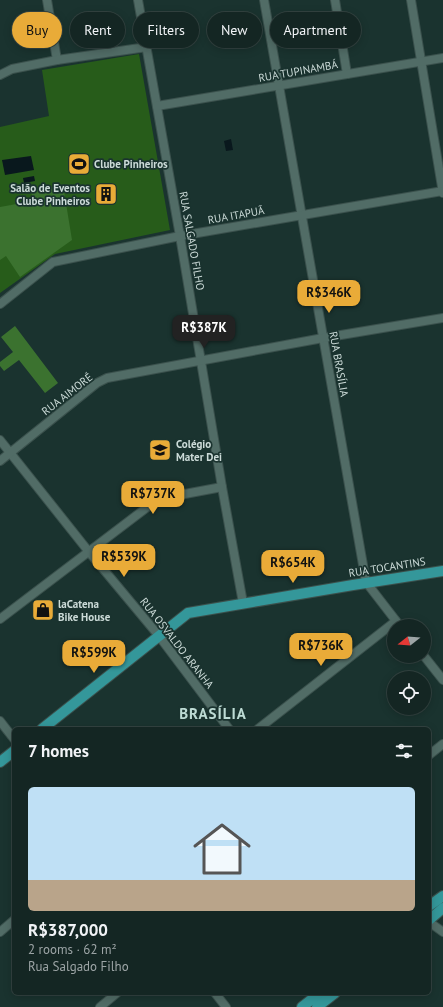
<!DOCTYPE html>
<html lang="en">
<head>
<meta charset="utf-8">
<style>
  :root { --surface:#142623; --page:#1d2e2b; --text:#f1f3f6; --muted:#9da5a6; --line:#334341; --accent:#e9ab38 }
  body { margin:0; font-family:"PT Sans",sans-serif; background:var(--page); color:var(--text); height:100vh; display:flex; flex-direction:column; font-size:15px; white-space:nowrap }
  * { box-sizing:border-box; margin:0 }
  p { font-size:13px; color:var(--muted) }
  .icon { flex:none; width:22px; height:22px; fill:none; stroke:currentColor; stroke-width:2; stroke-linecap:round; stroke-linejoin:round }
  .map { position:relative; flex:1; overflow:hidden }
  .details { position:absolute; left:12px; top:727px; width:419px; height:268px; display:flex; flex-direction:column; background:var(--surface); border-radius:6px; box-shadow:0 2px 10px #0003,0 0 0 1px var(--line) }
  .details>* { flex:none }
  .guide { position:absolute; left:12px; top:12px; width:419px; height:36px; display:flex; gap:8px }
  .needle { width:26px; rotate:253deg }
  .controls { position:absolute; left:387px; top:619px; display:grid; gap:8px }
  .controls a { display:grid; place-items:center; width:44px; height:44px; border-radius:50%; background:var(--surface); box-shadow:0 2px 10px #0003,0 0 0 1px var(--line); font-size:20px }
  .price { position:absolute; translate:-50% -34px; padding:0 9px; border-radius:8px; background:var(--accent); color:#111; font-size:13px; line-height:26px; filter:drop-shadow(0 1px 2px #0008) }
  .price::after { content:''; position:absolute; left:50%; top:24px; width:12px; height:9px; margin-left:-6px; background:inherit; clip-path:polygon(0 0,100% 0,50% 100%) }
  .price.selected { background:#222; color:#fff }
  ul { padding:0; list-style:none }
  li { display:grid; align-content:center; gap:8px; height:212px; padding:0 16px }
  li span { display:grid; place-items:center; height:124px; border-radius:6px; color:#555 }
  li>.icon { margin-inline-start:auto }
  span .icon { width:72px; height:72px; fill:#fffc; stroke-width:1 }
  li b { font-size:17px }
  h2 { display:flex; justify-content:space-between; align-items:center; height:48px; padding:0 16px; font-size:17px }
  .chip { padding:0 14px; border-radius:18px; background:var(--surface); box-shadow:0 2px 10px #0003,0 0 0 1px var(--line); font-size:14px; line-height:36px }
  .chip.selected { background:var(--accent); color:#111 }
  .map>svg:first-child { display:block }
</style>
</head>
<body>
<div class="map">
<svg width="443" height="1007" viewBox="0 0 443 1007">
  <rect width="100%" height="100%" fill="#1a332f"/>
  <!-- green -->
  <path fill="#275c1a" d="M 139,54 L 170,230 L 55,254 L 0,293 L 0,127 L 49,116 L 42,70 Z"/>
  <!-- forest -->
  <g fill="#3b722f">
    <path d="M 63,185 L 72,240 L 20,277 L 6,256 L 0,260 L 0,207 L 33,201 L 31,190 Z"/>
    <path d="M 15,326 L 58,383 L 45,393 L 19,360 L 4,371 L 0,366 L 0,362 L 13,352 L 1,337 Z"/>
  </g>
  <!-- water -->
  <g fill="#09181d">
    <path d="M 231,139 L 233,150 L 226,151 L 224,141 Z"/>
    <path d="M 31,156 L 34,170 L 5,175 L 2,160 Z"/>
    <path d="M 34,176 L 35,181 L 24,183 L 23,178 Z"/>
  </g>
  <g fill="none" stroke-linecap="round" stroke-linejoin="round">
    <!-- minor casing -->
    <g stroke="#3b514d" stroke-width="10">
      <g id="minor">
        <path d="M 47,0 L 57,60"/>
        <path d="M 138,0 L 180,236 L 222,487 L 243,603"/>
        <path d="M 264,0 L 366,582 L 400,626"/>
        <path d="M 335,0 L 347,74"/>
        <path d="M 411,0 L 443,193"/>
        <path d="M 0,75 L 12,69 L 57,60 L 147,47"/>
        <path d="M 157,106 L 443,58"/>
        <path d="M 0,304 L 53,262 L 180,236 L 443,191"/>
        <path d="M 0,440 L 89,552 L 159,636 L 229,729"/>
        <path d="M 0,461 L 97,383 L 107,378 L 323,338 L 443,318"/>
        <path d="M 0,619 L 158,499 L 222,487"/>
        <path d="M 424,656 L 443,680"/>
        <path d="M 0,721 L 14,739"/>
        <path d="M 258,729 L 396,621"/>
        <path d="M 429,755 L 443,744"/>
        <path d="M 429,922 L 443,932"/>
        <path d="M 0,932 L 14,920"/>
        <path d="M 215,993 L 226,1007"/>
        <path d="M 100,1007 L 117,993"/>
      </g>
    </g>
    <!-- major casing -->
    <g stroke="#3b514d" stroke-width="12">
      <g id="major">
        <path d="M 42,729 L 188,613 L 353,585 L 443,571"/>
        <path d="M 0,762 L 14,751"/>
        <path d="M 429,906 L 443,896"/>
        <path d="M 429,920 L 443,908"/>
        <path d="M 302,1007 L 320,993"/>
        <path d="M 317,1007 L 335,993"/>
      </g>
    </g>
    <!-- minor -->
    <use href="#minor" stroke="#516c66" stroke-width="8"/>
    <!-- major -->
    <use href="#major" stroke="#34979a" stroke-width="10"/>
  </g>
  <!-- icons -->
  <defs>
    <g id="stadium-square" transform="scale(1.15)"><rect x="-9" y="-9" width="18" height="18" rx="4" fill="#e9ab38" stroke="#1a332f"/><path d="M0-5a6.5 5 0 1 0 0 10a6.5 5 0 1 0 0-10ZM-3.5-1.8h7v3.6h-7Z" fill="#111"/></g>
    <g id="building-square" transform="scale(1.15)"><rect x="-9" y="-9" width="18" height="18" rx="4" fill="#e9ab38" stroke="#1a332f"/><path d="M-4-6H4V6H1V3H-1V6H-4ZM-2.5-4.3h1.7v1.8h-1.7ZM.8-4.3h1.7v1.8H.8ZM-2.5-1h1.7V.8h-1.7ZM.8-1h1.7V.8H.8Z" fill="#111"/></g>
    <g id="school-square" transform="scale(1.15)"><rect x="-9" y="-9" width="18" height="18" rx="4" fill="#e9ab38" stroke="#1a332f"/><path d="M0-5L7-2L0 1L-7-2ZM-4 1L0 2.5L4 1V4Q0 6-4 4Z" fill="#111"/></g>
    <g id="shop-square" transform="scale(1.15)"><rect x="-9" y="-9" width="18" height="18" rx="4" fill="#e9ab38" stroke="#1a332f"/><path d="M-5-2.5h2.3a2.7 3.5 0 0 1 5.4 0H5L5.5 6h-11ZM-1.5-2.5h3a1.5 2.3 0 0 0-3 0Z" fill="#111"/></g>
  </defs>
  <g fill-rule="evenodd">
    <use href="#stadium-square" x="79" y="164"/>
    <use href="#building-square" x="106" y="194"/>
    <use href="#school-square" x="160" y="450"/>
    <use href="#shop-square" x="43" y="610"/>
  </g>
  <g text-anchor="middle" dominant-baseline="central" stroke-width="3.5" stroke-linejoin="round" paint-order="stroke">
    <!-- street labels -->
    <g font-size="11" fill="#ccdbd8" stroke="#1a332f">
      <text transform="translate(298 71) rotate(-10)">RUA TUPINAMBÁ</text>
      <text transform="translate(236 215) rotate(-10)">RUA ITAPUÃ</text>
      <text transform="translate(192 241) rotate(80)">RUA SALGADO FILHO</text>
      <text transform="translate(339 364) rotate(80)">RUA BRASÍLIA</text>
      <text transform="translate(67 394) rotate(-38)">RUA AIMORÉ</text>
      <text transform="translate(387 567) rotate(-9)">RUA TOCANTINS</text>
      <text transform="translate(177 643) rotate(52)">RUA OSVALDO ARANHA</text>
    </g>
    <!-- poi labels -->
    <g font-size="11" font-weight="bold" fill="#ccdbd8" stroke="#1a332f" text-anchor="start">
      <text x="94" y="164">Clube Pinheiros</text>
      <text x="90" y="188" text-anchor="end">Salão de Eventos<tspan x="90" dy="13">Clube Pinheiros</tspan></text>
      <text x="176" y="444">Colégio<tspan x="176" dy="13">Mater Dei</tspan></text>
      <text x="58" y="604">laCatena<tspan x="58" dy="13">Bike House</tspan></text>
    </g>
    <!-- district labels -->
    <g font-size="15" font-weight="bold" letter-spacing="1" fill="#bddbd4" stroke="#1a332f">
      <text x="213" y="713">BRASÍLIA</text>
    </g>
  </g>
</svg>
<div class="controls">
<a><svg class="needle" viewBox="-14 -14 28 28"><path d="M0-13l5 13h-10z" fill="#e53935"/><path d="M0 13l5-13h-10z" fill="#9da5a6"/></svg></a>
<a><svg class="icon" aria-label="locate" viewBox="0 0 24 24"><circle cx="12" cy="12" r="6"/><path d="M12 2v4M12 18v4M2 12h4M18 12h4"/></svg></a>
</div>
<b class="price" style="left:329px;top:314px">R$346K</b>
<b class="price selected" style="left:204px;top:349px">R$387K</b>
<b class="price" style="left:153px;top:515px">R$737K</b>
<b class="price" style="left:124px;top:578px">R$539K</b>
<b class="price" style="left:293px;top:584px">R$654K</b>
<b class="price" style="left:321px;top:667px">R$736K</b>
<b class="price" style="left:94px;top:674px">R$599K</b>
<div class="guide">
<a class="chip selected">Buy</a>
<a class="chip">Rent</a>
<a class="chip">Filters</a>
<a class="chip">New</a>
<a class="chip">Apartment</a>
</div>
<section class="details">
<h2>7 homes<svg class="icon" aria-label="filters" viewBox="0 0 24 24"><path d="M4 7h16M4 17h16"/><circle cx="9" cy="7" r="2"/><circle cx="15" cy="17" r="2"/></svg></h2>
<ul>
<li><span style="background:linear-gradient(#bfe0f5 75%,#b9a48a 0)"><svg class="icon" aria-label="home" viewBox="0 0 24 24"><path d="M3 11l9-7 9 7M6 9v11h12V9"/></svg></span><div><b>R$387,000</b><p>2 rooms · 62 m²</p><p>Rua Salgado Filho</p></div></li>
</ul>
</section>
</div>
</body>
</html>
